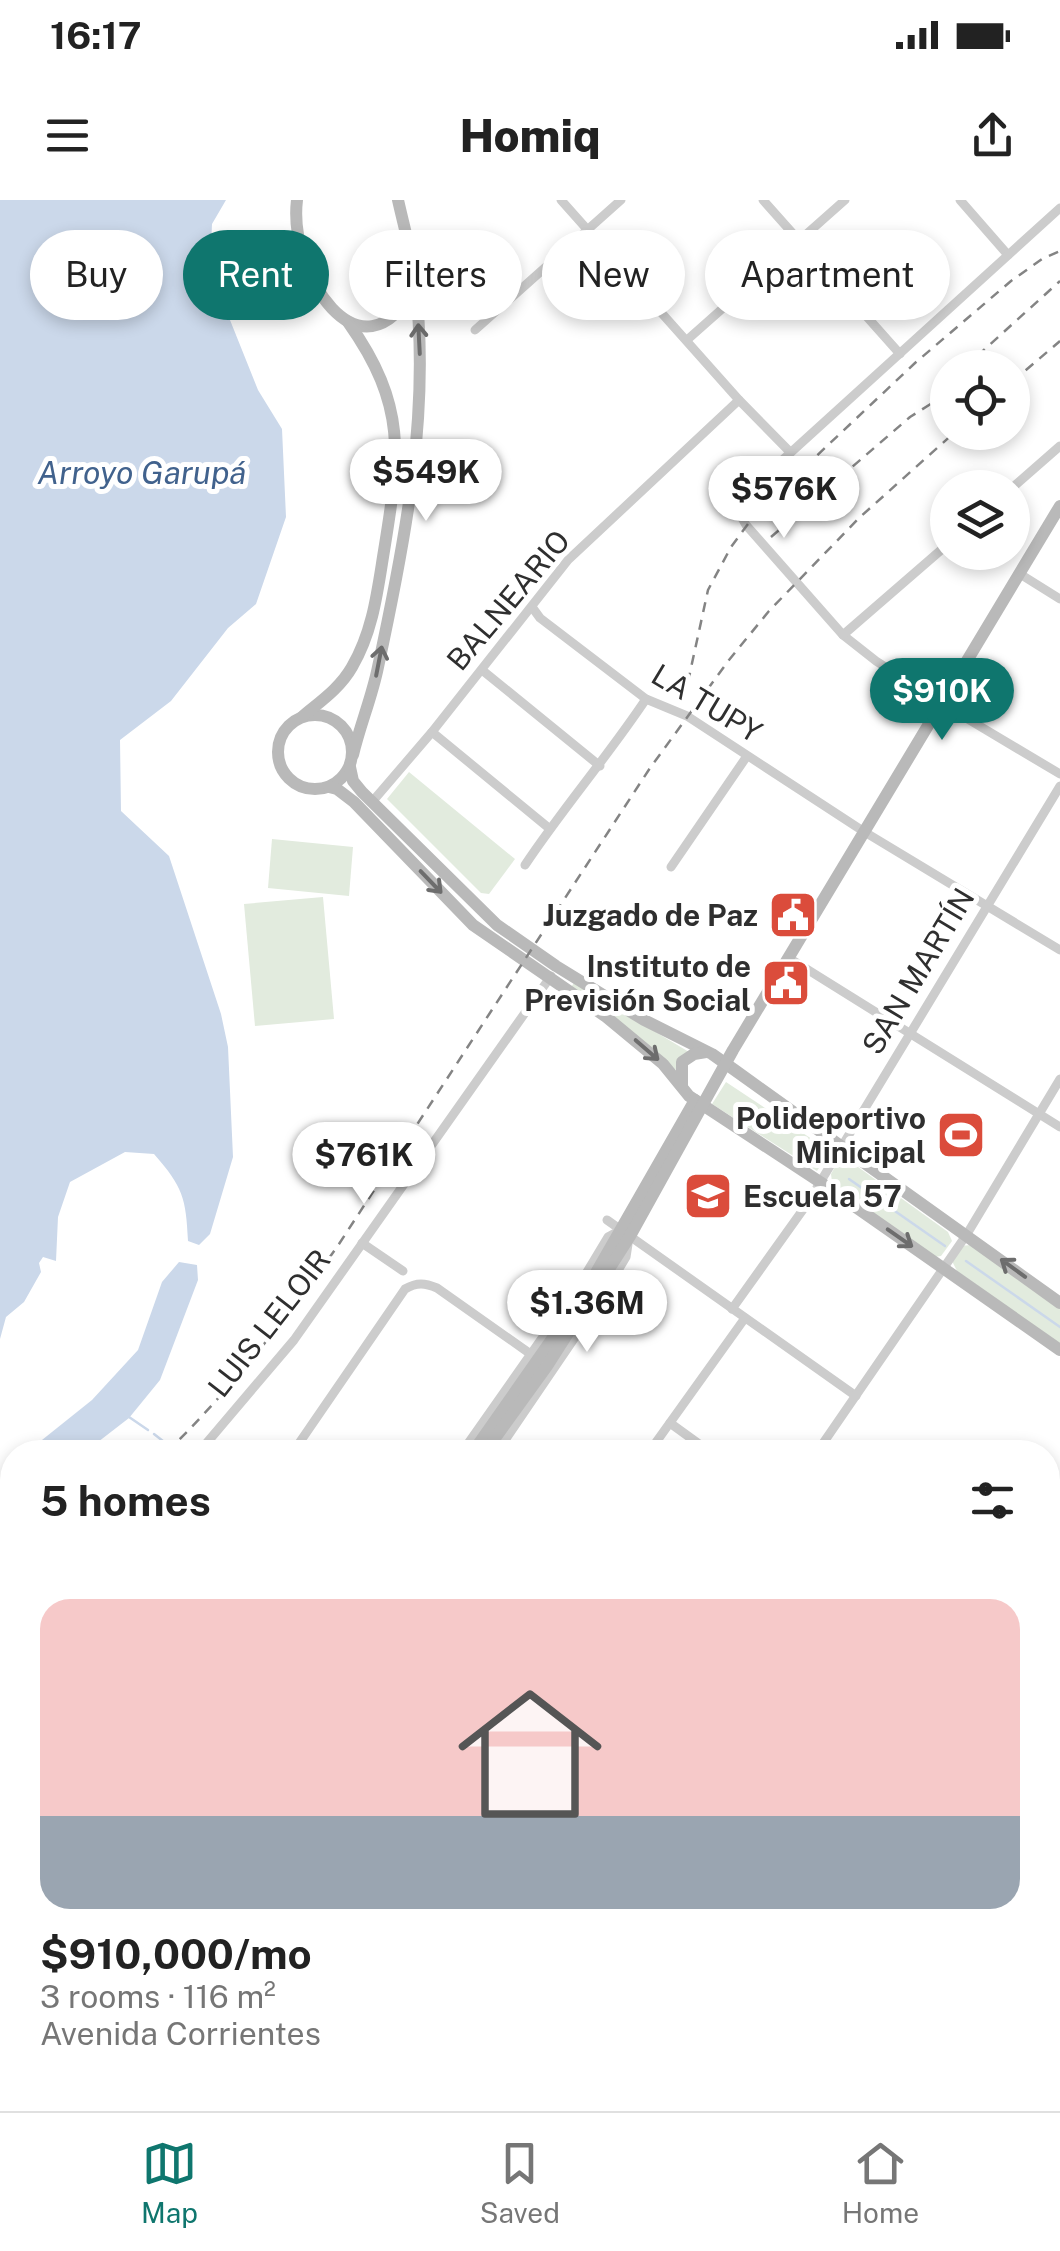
<!DOCTYPE html>
<html lang="en">
<head>
<meta charset="utf-8">
<style>
  :root { --surface:#fff; --page:#f2f2f2; --text:#222; --muted:#767676; --line:#e0e0e0; --accent:#0f766e }
  body { margin:0; font-family:"Public Sans",sans-serif; background:var(--page); color:var(--text); height:100vh; display:flex; flex-direction:column; font-size:38px; white-space:nowrap }
  * { box-sizing:border-box; margin:0 }
  p { font-size:32px; color:var(--muted) }
  .icon { flex:none; width:55px; height:55px; fill:none; stroke:currentColor; stroke-width:2; stroke-linecap:round; stroke-linejoin:round }
  .map { position:relative; flex:1; overflow:hidden }
  .sheet { position:absolute; left:0px; top:1240px; width:1060px; height:672px; display:flex; flex-direction:column; background:var(--surface); border-radius:40px 40px 0 0; box-shadow:0 5px 15px #0003 }
  .sheet>* { flex:none }
  .top-card { position:absolute; left:30px; top:30px; width:1000px; height:90px; display:flex; gap:20px }
  .tools { position:absolute; left:930px; top:150px; display:grid; gap:20px }
  .tools a { display:grid; place-items:center; width:100px; height:100px; border-radius:50%; background:var(--surface); box-shadow:0 5px 15px #0003; font-size:50px }
  .price { position:absolute; translate:-50% -85px; padding:0 22px; border-radius:35px; background:#fff; color:#222; font-size:32px; line-height:65px; filter:drop-shadow(0 2px 5px #0008) }
  .price::after { content:''; position:absolute; left:50%; top:60px; width:30px; height:22px; margin-left:-15px; background:inherit; clip-path:polygon(0 0,100% 0,50% 100%) }
  .price.on { background:var(--accent); color:#fff }
  ul { padding:0; list-style:none }
  li { display:grid; align-content:center; gap:20px; height:530px; padding:0 40px }
  li+li { border-top:2px solid var(--line) }
  li span { display:grid; place-items:center; height:310px; border-radius:30px; color:#555 }
  li>.icon { margin-inline-start:auto }
  span .icon { width:180px; height:180px; fill:#fffc; stroke-width:1 }
  li b { font-size:42px }
  h2 { display:flex; justify-content:space-between; align-items:center; height:120px; padding:0 40px; font-size:42px }
  .tag { padding:0 35px; border-radius:45px; background:var(--surface); box-shadow:0 5px 15px #0003; font-size:35px; line-height:90px }
  .tag.on { background:var(--accent); color:#fff }
  .status { display:flex; justify-content:space-between; align-items:center; height:70px; padding:0 50px; background:var(--surface); direction:ltr }
  .status svg { height:28px; fill:currentColor }
  header { display:flex; justify-content:space-between; align-items:center; height:130px; padding:0 40px; background:var(--surface); font-size:45px; font-weight:800 }
  .tab-bar { display:flex; justify-content:space-around; align-items:center; height:140px; border-top:2px solid var(--line); background:var(--surface); font-size:28px; color:var(--muted) }
  .tab-bar a { display:grid; justify-items:center; gap:5px }
  .tab-bar .on { color:var(--accent) }
  .map>svg:first-child { display:block }
</style>
</head>
<body>
<div class="status"><b>16:17</b><svg viewBox="0 0 49 12"><path d="M0 12V9h3v3zM5 12V6h3v6zM10 12V3h3v9zM15 12V0h3v12zM26 1h20v11H26zM47 4h2v5h-2z"/></svg></div>
<header><svg class="icon" aria-label="menu" viewBox="0 0 24 24"><path d="M4 6h16M4 12h16M4 18h16"/></svg>Homiq<svg class="icon" aria-label="share" viewBox="0 0 24 24"><path d="M12 15V3M7 8l5-5 5 5M5 13v7h14v-7"/></svg></header>
<div class="map">
<svg width="1060" height="1911" viewBox="0 0 1060 1911">
  <rect width="100%" height="100%" fill="#fff"/>
  <!-- green -->
  <g fill="#e2ebde">
    <path d="M 409,572 L 515,659 L 489,694 L 481,693 L 387,599 Z"/>
    <path d="M 272,639 L 353,647 L 349,696 L 268,688 Z"/>
    <path d="M 323,697 L 334,819 L 255,826 L 244,704 Z"/>
    <path d="M 574,783 L 689,852 L 682,856 L 675,871 L 571,787 Z"/>
    <path d="M 726,882 L 830,951 L 817,971 L 712,904 Z"/>
    <path d="M 847,959 L 948,1032 L 952,1041 L 941,1056 L 934,1057 L 832,982 L 831,974 L 839,960 Z"/>
    <path d="M 971,1045 L 1060,1108 L 1060,1144 L 957,1071 L 952,1061 L 960,1046 Z"/>
    <path d="M 704,1900 L 960,1900 L 962,1911 L 707,1911 Z"/>
  </g>
  <!-- water -->
  <g fill="#cbd8ea">
    <path d="M 0,0 L 226,0 L 212,24 L 210,70 L 258,190 L 282,229 L 286,317 L 256,404 L 228,428 L 171,501 L 120,540 L 121,611 L 169,656 L 221,814 L 228,847 L 233,957 L 210,1034 L 199,1045 L 188,1041 C 186,998 183,987 154,954 L 125,952 L 70,982 L 58,1017 L 56,1061 L 43,1057 L 39,1063 L 41,1072 L 24,1102 L 6,1117 L 0,1139 Z"/>
    <path d="M 179,1062 L 197,1065 L 198,1080 L 160,1180 L 129,1218 L 85,1252 L 27,1252 L 92,1200 L 138,1150 L 162,1082 Z"/>
  </g>
  <g fill="none" stroke-linecap="round" stroke-linejoin="round">
    <!-- stream -->
    <g stroke="#cbd8ea" stroke-width="2.5">
      <path d="M 849,979 L 945,1046"/>
      <path d="M 966,1061 L 1060,1127"/>
      <path d="M 129,1217 L 148,1230"/>
      <path d="M 154,1234 L 168,1245"/>
      <path d="M 0,1413 L 12,1405"/>
      <path d="M 0,1438 L 12,1456"/>
      <path d="M 355,1900 L 355,1911"/>
    </g>
    <!-- street -->
    <g stroke="#ccc" stroke-width="9">
      <path d="M 561,0 L 739,200 L 790,252"/>
      <path d="M 763,0 L 900,154"/>
      <path d="M 960,0 L 1008,55"/>
      <path d="M 1060,8 L 734,304 L 746,325 L 843,435 L 876,461 L 941,503 L 1060,574"/>
      <path d="M 475,130 L 621,0"/>
      <path d="M 687,140 L 845,0"/>
      <path d="M 1012,288 L 1060,246"/>
      <path d="M 1020,374 L 1060,399"/>
      <path d="M 532,407 L 540,418 L 646,499 L 687,516 L 863,631 L 1060,750"/>
      <path d="M 843,435 L 948,344"/>
      <path d="M 482,470 L 600,566"/>
      <path d="M 432,532 L 550,629"/>
      <path d="M 372,602 L 432,532 L 568,360 L 739,200"/>
      <path d="M 525,665 C 563,608 608,556 646,499"/>
      <path d="M 671,667 L 747,556"/>
      <path d="M 789,758 L 1060,927"/>
      <path d="M 607,1020 L 856,1196"/>
      <path d="M 362,1043 L 403,1071"/>
      <path d="M 732,1109 L 807,1004 L 1060,586"/>
      <path d="M 670,1223 L 710,1252"/>
      <path d="M 199,1252 L 294,1140 L 551,776"/>
      <path d="M 293,1252 L 405,1089 C 417,1082 425,1083 437,1088 L 532,1155"/>
      <path d="M 462,1252 L 578,1087 L 608,1037 L 619,1031"/>
      <path d="M 497,1252 L 599,1102 L 626,1057 L 628,1044"/>
      <path d="M 649,1252 L 745,1118"/>
      <path d="M 817,1252 L 967,1034 L 1060,879"/>
      <path d="M 0,1627 L 12,1614"/>
      <path d="M 1048,1725 L 1060,1722"/>
      <path d="M 0,1733 L 12,1723"/>
      <path d="M 0,1766 L 12,1793"/>
      <path d="M 0,1815 L 12,1810"/>
      <path d="M 0,1868 L 12,1862"/>
      <path d="M 85,1900 L 91,1906"/>
      <path d="M 241,1900 L 247,1911"/>
      <path d="M 482,1900 L 483,1911"/>
      <path d="M 773,1900 L 775,1908 L 814,1900"/>
    </g>
    <!-- secondary -->
    <g stroke="#b9b9b9" stroke-width="12">
      <path d="M 297,0 C 288,72 360,188 415,87"/>
      <circle cx="315" cy="552" r="37"/>
      <path d="M 303,516 C 321,501 340,488 352,467 C 372,433 377,395 383,357 C 399,258 409,208 348,122"/>
      <path d="M 353,555 C 360,525 372,497 378,467 C 405,342 431,210 415,82 C 412,54 404,27 398,0"/>
      <path d="M 350,567 L 353,581 L 362,592 L 497,725 L 556,766 L 644,820 L 712,854 L 736,871 L 1060,1103"/>
      <path d="M 329,587 L 337,589 L 354,602 L 473,725 L 605,816 L 663,864 L 689,896 L 820,982 L 1060,1150"/>
      <path d="M 682,885 L 682,862 L 694,854 L 706,852"/>
      <path d="M 473,1252 L 585,1092 L 695,900"/>
      <path d="M 485,1252 L 547,1166 L 630,1036 L 733,850 L 1060,306"/>
      <path d="M 0,1836 L 12,1830"/>
      <path d="M 0,1848 L 12,1843"/>
    </g>
    <!-- rail -->
    <g stroke="#848484" stroke-width="2.5" stroke-dasharray="10 8" stroke-linecap="butt">
      <path d="M 964,168 L 1060,81"/>
      <path d="M 1012,182 L 1060,141"/>
      <path d="M 771,337 L 910,217 L 948,193"/>
      <path d="M 684,500 L 708,390 L 731,347 L 756,313 L 915,163 L 1011,81 L 1042,59 L 1060,51"/>
      <path d="M 167,1252 C 231,1189 285,1120 337,1047 L 650,568 L 729,460 L 769,411 L 859,318 L 955,232"/>
      <path d="M 0,1368 L 12,1361"/>
    </g>
  </g>
  <!-- one-way arrows -->
  <defs><path id="oneway-shaft" d="M-6 0H5M1.5-3L5.5 0L1.5 3" fill="none" stroke-width="1.6" stroke-linecap="round" stroke-linejoin="round" transform="scale(2.5)"/></defs>
  <g stroke="#6d6d6d">
    <use href="#oneway-shaft" transform="translate(419 139) rotate(-93)"/>
    <use href="#oneway-shaft" transform="translate(379 461) rotate(-79)"/>
    <use href="#oneway-shaft" transform="translate(431 682) rotate(46)"/>
    <use href="#oneway-shaft" transform="translate(647 850) rotate(41)"/>
    <use href="#oneway-shaft" transform="translate(900 1038) rotate(35)"/>
    <use href="#oneway-shaft" transform="translate(1013 1068) rotate(-144)"/>
  </g>
  <!-- icons -->
  <defs>
    <g id="civic-square" transform="scale(2.5)"><rect x="-9" y="-9" width="18" height="18" rx="4" fill="#db4c3b" stroke="#fff"/><path d="M-.6-6.5H3V-4.5H.6V-3L4-1V1h2V6H-6V1h2V-1L-.6-3ZM-1.2 2.5V6h2.4V2.5Z" fill="#fff"/></g>
    <g id="stadium-square" transform="scale(2.5)"><rect x="-9" y="-9" width="18" height="18" rx="4" fill="#db4c3b" stroke="#fff"/><path d="M0-5a6.5 5 0 1 0 0 10a6.5 5 0 1 0 0-10ZM-3.5-1.8h7v3.6h-7Z" fill="#fff"/></g>
    <g id="school-square" transform="scale(2.5)"><rect x="-9" y="-9" width="18" height="18" rx="4" fill="#db4c3b" stroke="#fff"/><path d="M0-5L7-2L0 1L-7-2ZM-4 1L0 2.5L4 1V4Q0 6-4 4Z" fill="#fff"/></g>
  </defs>
  <g fill-rule="evenodd">
    <use href="#civic-square" x="793" y="715"/>
    <use href="#civic-square" x="786" y="783"/>
    <use href="#stadium-square" x="961" y="935"/>
    <use href="#school-square" x="708" y="996"/>
  </g>
  <g text-anchor="middle" dominant-baseline="central" stroke-width="10" stroke-linejoin="round" paint-order="stroke">
    <!-- street labels -->
    <g font-size="30" fill="#2f2f2f" stroke="#fff">
      <text transform="translate(508 400) rotate(-50)">BALNEARIO</text>
      <text transform="translate(707 503) rotate(31)">LA TUPY</text>
      <text transform="translate(918 771) rotate(-59)">SAN MARTÍN</text>
      <text transform="translate(269 1123) rotate(-52)">LUIS LELOIR</text>
    </g>
    <!-- poi labels -->
    <g font-size="30" font-weight="bold" fill="#2f2f2f" stroke="#fff" text-anchor="end">
      <text x="758" y="715">Juzgado de Paz</text>
      <text x="751" y="766">Instituto de<tspan x="751" dy="34">Previsión Social</tspan></text>
      <text x="926" y="918">Polideportivo<tspan x="926" dy="34">Minicipal</tspan></text>
      <text x="743" y="996" text-anchor="start">Escuela 57</text>
    </g>
    <!-- water labels -->
    <g font-size="32" font-style="italic" fill="#41628d" stroke="#fff">
      <text x="142" y="272">Arroyo Garupá</text>
    </g>
  </g>
</svg>
<div class="tools">
<a><svg class="icon" aria-label="locate" viewBox="0 0 24 24"><circle cx="12" cy="12" r="6"/><path d="M12 2v4M12 18v4M2 12h4M18 12h4"/></svg></a>
<a><svg class="icon" aria-label="layers" viewBox="0 0 24 24"><path d="M12 4l9 5-9 5-9-5zM3 14l9 5 9-5"/></svg></a>
</div>
<b class="price" style="left:426px;top:324px">$549K</b>
<b class="price" style="left:784px;top:341px">$576K</b>
<b class="price on" style="left:942px;top:543px">$910K</b>
<b class="price" style="left:364px;top:1007px">$761K</b>
<b class="price" style="left:587px;top:1155px">$1.36M</b>
<div class="top-card">
<a class="tag">Buy</a>
<a class="tag on">Rent</a>
<a class="tag">Filters</a>
<a class="tag">New</a>
<a class="tag">Apartment</a>
</div>
<section class="sheet">
<h2>5 homes<svg class="icon" aria-label="filters" viewBox="0 0 24 24"><path d="M4 7h16M4 17h16"/><circle cx="9" cy="7" r="2"/><circle cx="15" cy="17" r="2"/></svg></h2>
<ul>
<li><span style="background:linear-gradient(#f6c9c9 70%,#9aa5b1 0)"><svg class="icon" aria-label="home" viewBox="0 0 24 24"><path d="M3 11l9-7 9 7M6 9v11h12V9"/></svg></span><div><b>$910,000/mo</b><p>3 rooms · 116 m²</p><p>Avenida Corrientes</p></div></li>
</ul>
</section>
</div>
<nav class="tab-bar">
<a class="on"><svg class="icon" aria-label="map" viewBox="0 0 24 24"><path d="M3 6l6-2 6 2 6-2v14l-6 2-6-2-6 2zM9 4v14M15 6v14"/></svg>Map</a>
<a><svg class="icon" aria-label="saved" viewBox="0 0 24 24"><path d="M7 4h10v16l-5-4-5 4z"/></svg>Saved</a>
<a><svg class="icon" aria-label="home" viewBox="0 0 24 24"><path d="M3 11l9-7 9 7M6 9v11h12V9"/></svg>Home</a>
</nav>
</body>
</html>
